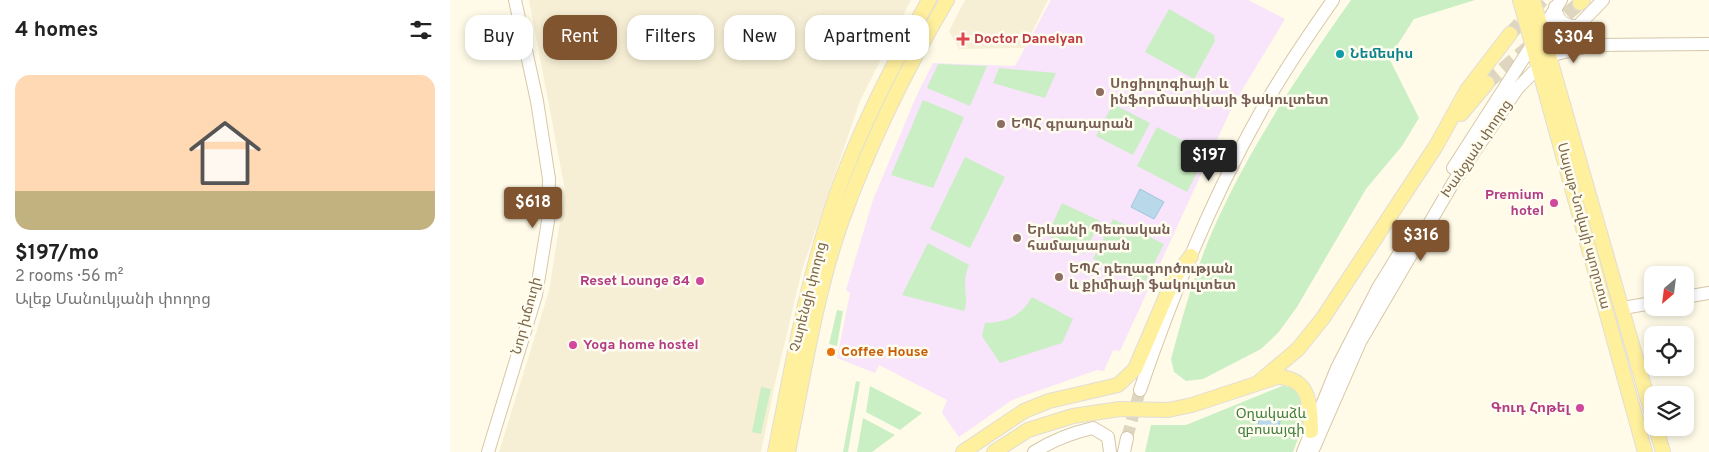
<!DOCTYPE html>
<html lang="en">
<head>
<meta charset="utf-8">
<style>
  :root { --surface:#fff; --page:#f2f2f2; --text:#222; --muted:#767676; --accent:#815430 }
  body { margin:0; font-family:Overpass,"Noto Sans Armenian",sans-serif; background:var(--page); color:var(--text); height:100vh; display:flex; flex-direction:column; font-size:19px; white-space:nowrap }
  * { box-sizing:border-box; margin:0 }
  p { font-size:16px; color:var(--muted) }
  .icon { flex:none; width:28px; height:28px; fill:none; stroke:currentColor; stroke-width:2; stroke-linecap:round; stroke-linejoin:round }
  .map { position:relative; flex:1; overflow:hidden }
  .side { display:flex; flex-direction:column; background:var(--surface); width:450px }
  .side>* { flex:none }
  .top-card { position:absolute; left:15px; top:15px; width:475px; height:45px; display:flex; gap:10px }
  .needle { width:32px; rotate:208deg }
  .fabs { position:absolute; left:1194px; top:266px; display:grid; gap:10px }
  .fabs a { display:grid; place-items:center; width:50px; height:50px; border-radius:10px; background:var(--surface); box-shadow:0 2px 8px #0003; font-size:25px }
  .price { position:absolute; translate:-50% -42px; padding:0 11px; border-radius:5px; background:var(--accent); color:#fff; font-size:16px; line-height:32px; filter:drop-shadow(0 1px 2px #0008) }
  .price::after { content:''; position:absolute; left:50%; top:30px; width:15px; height:11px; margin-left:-8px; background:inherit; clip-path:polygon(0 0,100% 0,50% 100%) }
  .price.active { background:#222; color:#fff }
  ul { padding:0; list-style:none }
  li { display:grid; align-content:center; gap:10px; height:265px; padding:0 15px }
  li span { display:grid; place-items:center; height:155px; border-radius:15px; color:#555 }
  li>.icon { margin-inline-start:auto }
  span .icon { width:90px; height:90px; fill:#fffc; stroke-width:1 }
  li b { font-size:21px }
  h2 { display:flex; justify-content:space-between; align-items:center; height:60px; padding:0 15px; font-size:21px }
  .pill { padding:0 18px; border-radius:15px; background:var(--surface); box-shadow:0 2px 8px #0003; font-size:18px; line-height:45px }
  .pill.active { background:var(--accent); color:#fff }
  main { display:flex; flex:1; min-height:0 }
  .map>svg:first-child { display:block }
</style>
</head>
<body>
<main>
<section class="side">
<h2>4 homes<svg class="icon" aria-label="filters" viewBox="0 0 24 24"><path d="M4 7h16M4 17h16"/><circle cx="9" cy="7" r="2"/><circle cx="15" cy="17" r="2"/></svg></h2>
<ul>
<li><span style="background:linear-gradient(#ffd9b3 75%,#c2b280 0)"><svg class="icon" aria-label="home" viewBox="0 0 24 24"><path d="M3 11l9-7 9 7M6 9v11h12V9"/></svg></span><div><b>$197/mo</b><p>2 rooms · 56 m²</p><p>Ալեք Մանուկյանի փողոց</p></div></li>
</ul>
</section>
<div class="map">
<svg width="1259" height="452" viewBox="0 0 1259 452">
  <rect width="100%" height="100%" fill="#fffbe8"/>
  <!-- residential -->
  <g fill="#f7efd5">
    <path d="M 79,0 L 461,0 L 410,101 L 352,270 L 326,379 L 311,452 L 49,452 L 99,291 L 115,190 Z"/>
    <path d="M 515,0 L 598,0 L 574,48 L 509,49 L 499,31 Z"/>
  </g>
  <!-- education -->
  <path fill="#f8e4fb" d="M 601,0 L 798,0 L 835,19 L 783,105 L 670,351 L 663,350 L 654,371 L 647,370 L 562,400 L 509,437 L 492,413 L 497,400 L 429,365 L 425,373 L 387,358 L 400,293 L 396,290 L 423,200 L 466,97 L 483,63 L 565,66 Z"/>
  <!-- green -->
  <g fill="#cbefc4">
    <path d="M 901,0 L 1025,0 L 964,19 L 939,58 L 969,118 L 952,146 L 916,189 L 847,307 L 828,333 L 811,349 L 753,379 L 736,381 L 724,372 L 721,359 C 732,319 743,278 759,239 C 795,154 848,75 901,0 Z"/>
    <path d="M 719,9 L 764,35 L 765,41 L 744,79 L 695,52 Z"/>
    <path d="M 488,64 L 537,66 L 520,106 L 477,88 Z"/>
    <path d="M 549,68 L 606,73 L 595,98 L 543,83 Z"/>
    <path d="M 473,100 L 514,117 L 483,188 L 441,175 Z"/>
    <path d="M 663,104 L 700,123 L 683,155 L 646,136 Z"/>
    <path d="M 707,127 L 757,153 L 737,192 L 687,166 Z"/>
    <path d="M 515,157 L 555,177 L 520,248 L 480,229 Z"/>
    <path d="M 612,203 L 650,221 L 634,254 L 597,236 Z"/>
    <path d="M 663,219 L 714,244 L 694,284 L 643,259 Z"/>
    <path d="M 478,243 L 519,265 C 510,286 520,298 514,311 L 452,295 Z"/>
    <path d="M 582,297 L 623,319 L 612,343 L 550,363 L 532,336 L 535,323 C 557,322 571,316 582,297 Z"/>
    <path d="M 387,310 L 393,311 L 387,346 L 379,344 Z"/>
    <path d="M 406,381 L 410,382 L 398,452 L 393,452 Z"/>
    <path d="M 420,386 L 472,413 L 450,430 L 416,412 Z"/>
    <path d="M 832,386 L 843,387 C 860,411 853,426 843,452 L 695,452 L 701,425 L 736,425 Z"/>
    <path d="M 311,387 L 321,389 L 311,434 L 302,432 Z"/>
    <path d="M 413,418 L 445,435 L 422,452 L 407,452 Z"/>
  </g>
  <!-- water -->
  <g fill="#b9d9eb" stroke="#9ec6de">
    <path d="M 690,189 L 714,202 L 704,219 L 681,207 Z"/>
    <path d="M 810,412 L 831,415 L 829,427 L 816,425 L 814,434 L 807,433 Z"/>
  </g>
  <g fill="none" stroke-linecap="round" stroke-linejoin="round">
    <!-- secondary-tunnel -->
    <path stroke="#ded6c0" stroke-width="12" stroke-dasharray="12 6" stroke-linecap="butt" d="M 677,438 L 690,390"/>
    <!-- primary-tunnel -->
    <g stroke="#ded6c0" stroke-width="14" stroke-dasharray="14 7" stroke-linecap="butt">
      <path d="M 1060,34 L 1092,0"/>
      <path d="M 1037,83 L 1130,3"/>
    </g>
    <!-- secondary casing -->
    <g stroke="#d6c7a8" stroke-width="14">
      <g id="secondary">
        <path d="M 1105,7 C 1107,20 1114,27 1127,26"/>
        <path d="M 1099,56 L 1142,45 L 1259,44"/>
        <path d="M 1003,168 L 1111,0"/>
        <path d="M 1235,297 L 1259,293"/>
        <path d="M 1173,308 L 1202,303"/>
        <path d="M 690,390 C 722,296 760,202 809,115 C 831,75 857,37 883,0"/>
        <path d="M 38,452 L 86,295 L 98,221 L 99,179 L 87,101 L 65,0"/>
        <path d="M 584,452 C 603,440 621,433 643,428 L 658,437 L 660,452"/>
        <path d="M 674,452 L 677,438"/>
        <path d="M 853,452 L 887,368 L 928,288 L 963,231"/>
        <path d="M 862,452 L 910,342 L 1003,183 L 1067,89 L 1153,0"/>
      </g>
    </g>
    <!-- primary casing -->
    <g stroke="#e2ddd7" stroke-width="16">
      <g id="primary">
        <path d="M 1070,0 L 1195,452"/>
        <path d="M 1083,0 L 1202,414"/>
        <path d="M 1130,3 L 1133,0"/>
        <path d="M 1011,114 L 1037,83"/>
        <path d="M 809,382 L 848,349 L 873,318 L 986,146 L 1017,90 L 1060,34"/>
        <path d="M 1206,428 L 1213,452"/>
        <path d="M 325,452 C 341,374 354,295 378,220 C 402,143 440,70 479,0"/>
        <path d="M 338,452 C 353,378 366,294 391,223 C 419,145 455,71 497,0"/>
        <path d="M 513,452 L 574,411 L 599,401 L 668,385 L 685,369 L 724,278 L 741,256"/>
        <path d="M 544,452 L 578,430 L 623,416 L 670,409 L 718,410 L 742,405 L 827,377 C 861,378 860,405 861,431"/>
      </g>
    </g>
    <!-- secondary -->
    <use href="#secondary" stroke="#fff" stroke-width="12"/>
    <!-- primary -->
    <use href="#primary" stroke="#fff09e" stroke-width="14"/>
  </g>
  <!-- markers -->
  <path fill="#e0444e" stroke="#fffcf0" stroke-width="2" d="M510.5 31.5h5v5h5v5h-5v5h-5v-5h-5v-5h5z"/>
  <circle fill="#0f9aa8" stroke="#fffcf0" stroke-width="2" cx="890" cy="54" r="5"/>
  <g fill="#8d6e63" stroke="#fffcf0" stroke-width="2">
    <circle cx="650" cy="92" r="5"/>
    <circle cx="551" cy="124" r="5"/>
    <circle cx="567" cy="238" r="5"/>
    <circle cx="609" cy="277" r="5"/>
  </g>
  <g fill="#d1479c" stroke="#fffcf0" stroke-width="2">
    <circle cx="1104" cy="203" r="5"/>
    <circle cx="250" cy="281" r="5"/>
    <circle cx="123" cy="345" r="5"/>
    <circle cx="1130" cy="408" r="5"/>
  </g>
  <circle fill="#e8710a" stroke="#fffcf0" stroke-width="2" cx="381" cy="352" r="5"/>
  <g text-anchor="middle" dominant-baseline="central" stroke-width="5" stroke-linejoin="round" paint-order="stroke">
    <!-- health labels -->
    <g font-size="14" font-weight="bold" fill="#be3a42" stroke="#fffcf0" text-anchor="start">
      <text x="524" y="39">Doctor Danelyan</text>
    </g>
    <!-- culture labels -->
    <g font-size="14" font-weight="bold" fill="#0d838f" stroke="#fffcf0" text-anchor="start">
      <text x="900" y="54">Նեմեսիս</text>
    </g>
    <!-- education labels -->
    <g font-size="14" font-weight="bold" fill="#785e54" stroke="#fffcf0" text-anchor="start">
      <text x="660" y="84">Սոցիոլոգիայի և<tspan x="660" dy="16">ինֆորմատիկայի ֆակուլտետ</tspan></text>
      <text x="561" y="124">ԵՊՀ գրադարան</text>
      <text x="577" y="230">Երևանի Պետական<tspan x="577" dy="16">համալսարան</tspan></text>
      <text x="619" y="269">ԵՊՀ դեղագործության<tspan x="619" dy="16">և քիմիայի ֆակուլտետ</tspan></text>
    </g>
    <!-- street labels -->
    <g font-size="14" fill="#7c6648" stroke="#fffcf0">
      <text transform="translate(1027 149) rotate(-56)">Խանջյան փողոց</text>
      <text transform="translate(1133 226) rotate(75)">Սայաթ-Նովայի պողոտա</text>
      <text transform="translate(359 297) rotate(-76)">Չարենցի փողոց</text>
      <text transform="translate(77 316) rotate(-75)">Նոր խճուղի</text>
    </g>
    <!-- hotel labels -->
    <g font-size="14" font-weight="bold" fill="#b23c85" stroke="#fffcf0" text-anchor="end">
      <text x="1094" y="195">Premium<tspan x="1094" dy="16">hotel</tspan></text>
      <text x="240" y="281">Reset Lounge 84</text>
      <text x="133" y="345" text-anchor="start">Yoga home hostel</text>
      <text x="1120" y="408">Գուդ Հոթել</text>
    </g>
    <!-- food labels -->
    <g font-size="14" font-weight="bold" fill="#c56008" stroke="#fffcf0" text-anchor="start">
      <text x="391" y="352">Coffee House</text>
    </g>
    <!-- park labels -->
    <g font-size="14" fill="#417d3c" stroke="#fffcf0">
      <text x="821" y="414">Օղակաձև<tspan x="821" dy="16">զբոսայգի</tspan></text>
    </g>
  </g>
</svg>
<div class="fabs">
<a><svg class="needle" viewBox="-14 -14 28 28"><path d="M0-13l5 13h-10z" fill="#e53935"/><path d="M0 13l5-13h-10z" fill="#767676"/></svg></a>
<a><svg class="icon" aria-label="locate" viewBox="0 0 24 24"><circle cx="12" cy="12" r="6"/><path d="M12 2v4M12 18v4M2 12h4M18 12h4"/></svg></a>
<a><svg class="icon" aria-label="layers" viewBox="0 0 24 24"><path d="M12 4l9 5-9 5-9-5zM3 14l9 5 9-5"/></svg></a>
</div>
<b class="price" style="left:1124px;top:64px">$304</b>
<b class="price active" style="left:759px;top:182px">$197</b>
<b class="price" style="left:83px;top:229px">$618</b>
<b class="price" style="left:971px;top:262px">$316</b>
<div class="top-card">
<a class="pill">Buy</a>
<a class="pill active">Rent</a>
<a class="pill">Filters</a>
<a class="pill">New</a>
<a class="pill">Apartment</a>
</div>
</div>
</main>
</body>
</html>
